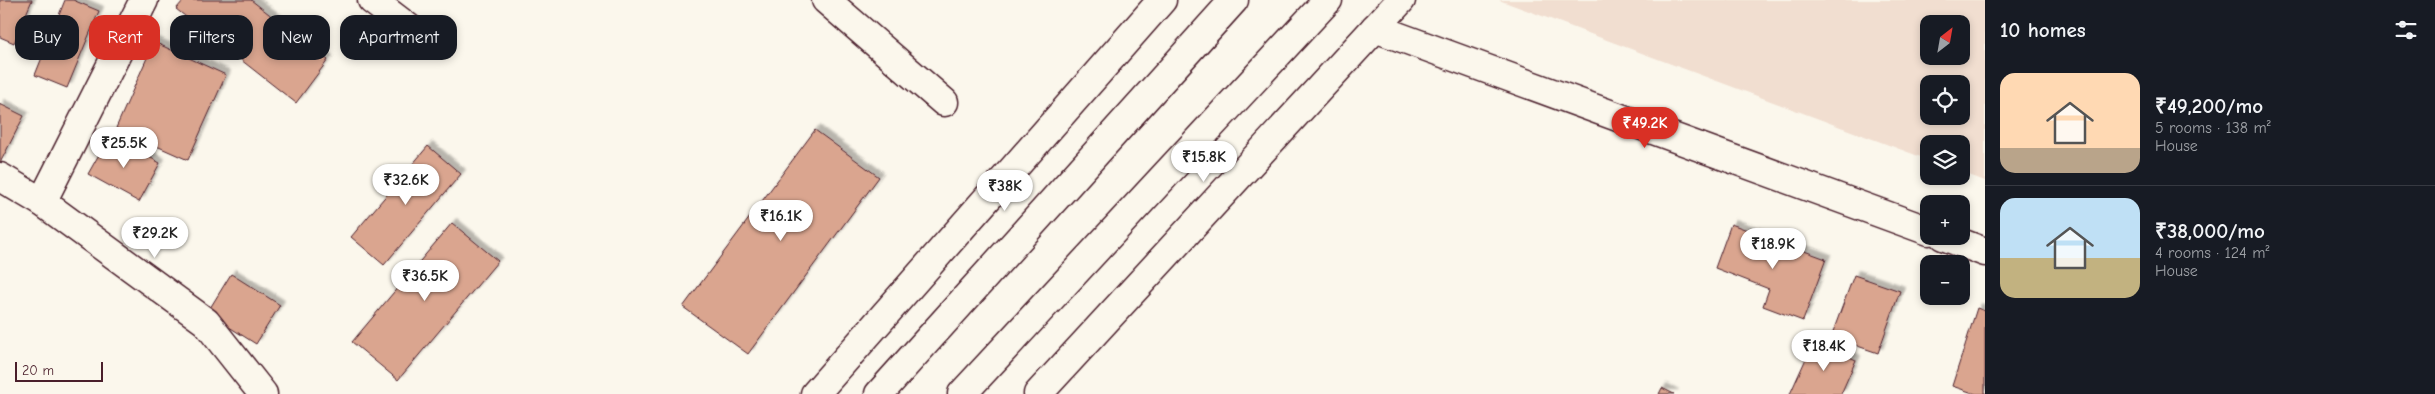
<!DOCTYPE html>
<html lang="en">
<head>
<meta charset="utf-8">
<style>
  :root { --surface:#171b24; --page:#242831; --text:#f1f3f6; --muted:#9ea1a6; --line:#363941; --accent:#d93025 }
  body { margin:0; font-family:"Comic Neue",sans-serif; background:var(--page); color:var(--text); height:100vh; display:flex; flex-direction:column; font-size:19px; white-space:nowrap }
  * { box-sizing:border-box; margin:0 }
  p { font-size:16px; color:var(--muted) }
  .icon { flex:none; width:28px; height:28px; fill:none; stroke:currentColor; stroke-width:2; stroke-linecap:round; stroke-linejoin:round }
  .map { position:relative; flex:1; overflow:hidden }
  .sheet { display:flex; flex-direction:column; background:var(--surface); width:450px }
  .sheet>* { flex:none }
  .top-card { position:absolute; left:15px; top:15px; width:475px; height:45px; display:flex; gap:10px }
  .needle { width:32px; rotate:31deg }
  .controls { position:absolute; left:1920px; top:15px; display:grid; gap:10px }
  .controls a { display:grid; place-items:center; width:50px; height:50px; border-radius:10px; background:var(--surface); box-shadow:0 2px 8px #0003; font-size:25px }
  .scale { position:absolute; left:15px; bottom:12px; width:88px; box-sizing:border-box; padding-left:5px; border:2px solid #4a1f2b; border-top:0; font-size:14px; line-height:18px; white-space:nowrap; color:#4a1f2b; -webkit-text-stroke:4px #fbf7ec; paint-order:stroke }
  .price { position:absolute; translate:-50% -42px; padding:0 11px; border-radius:18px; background:#fff; color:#222; font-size:16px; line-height:32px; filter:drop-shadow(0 1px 2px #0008) }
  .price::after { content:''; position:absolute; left:50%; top:30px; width:15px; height:11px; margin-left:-8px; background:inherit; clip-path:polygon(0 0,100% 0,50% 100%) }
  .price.active { background:var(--accent); color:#fff }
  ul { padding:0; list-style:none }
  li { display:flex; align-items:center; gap:15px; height:125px; padding:0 15px }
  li+li { border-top:1px solid var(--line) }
  li span { display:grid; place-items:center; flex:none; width:140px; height:100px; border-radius:15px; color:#555 }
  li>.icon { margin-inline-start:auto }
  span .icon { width:60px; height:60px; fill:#fffc; stroke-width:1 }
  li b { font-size:21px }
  h2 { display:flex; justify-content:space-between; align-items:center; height:60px; padding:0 15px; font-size:21px }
  .pill { padding:0 18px; border-radius:15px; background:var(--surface); box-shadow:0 2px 8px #0003; font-size:18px; line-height:45px }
  .pill.active { background:var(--accent); color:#fff }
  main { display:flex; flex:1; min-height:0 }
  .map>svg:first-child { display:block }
</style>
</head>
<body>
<main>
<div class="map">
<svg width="1985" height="394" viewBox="0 0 1985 394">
  <defs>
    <filter id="shadow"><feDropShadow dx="4.5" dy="-4.5" stdDeviation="1" flood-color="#0004"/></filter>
  </defs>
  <rect width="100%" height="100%" fill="#fbf7ec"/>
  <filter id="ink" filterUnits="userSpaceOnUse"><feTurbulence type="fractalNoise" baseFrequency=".02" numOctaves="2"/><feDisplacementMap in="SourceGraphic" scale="10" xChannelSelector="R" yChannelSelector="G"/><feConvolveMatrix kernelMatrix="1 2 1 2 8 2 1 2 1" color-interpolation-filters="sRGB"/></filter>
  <g filter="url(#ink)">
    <!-- built -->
    <path fill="#f1ded0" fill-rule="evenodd" d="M 1499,0 L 1985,0 L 1985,181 L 1961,172 L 1961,144 L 1929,144 L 1929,160 ZM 1929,24 L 1961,24 L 1961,56 L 1929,56 ZM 1929,84 L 1961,84 L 1961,116 L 1929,116 Z"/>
    <!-- building -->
    <g fill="#daa58f" stroke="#4a1f2b" filter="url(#shadow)">
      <path d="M 0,0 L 32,0 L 14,43 L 0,37 Z"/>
      <path d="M 65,0 L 73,0 L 99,11 L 67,88 L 35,75 Z"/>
      <path d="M 184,0 L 251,0 L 328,60 L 296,103 L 176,9 Z"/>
      <path d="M 154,42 L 226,75 L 188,160 L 116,128 Z"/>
      <path d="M 0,104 L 24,116 L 0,163 Z"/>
      <path d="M 815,130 L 879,177 L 748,354 L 683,307 Z"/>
      <path d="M 110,135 L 160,163 L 139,202 L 88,174 Z"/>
      <path d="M 428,146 L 461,174 L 384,265 L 351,237 Z"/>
      <path d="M 452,223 L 498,261 L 398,380 L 352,342 Z"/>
      <path d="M 1731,224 L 1826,259 L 1803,321 L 1763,306 L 1769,289 L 1715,268 Z"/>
      <path d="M 231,274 L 280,305 L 256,344 L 207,313 Z"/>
      <path d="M 1854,275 L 1900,291 L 1878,353 L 1831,337 Z"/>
      <path d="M 1977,308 L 1985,311 L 1985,394 L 1976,394 L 1952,386 Z"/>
      <path d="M 1814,341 L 1856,360 L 1841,394 L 1790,394 Z"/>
      <path d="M 1662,388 L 1674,394 L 1659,394 Z"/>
    </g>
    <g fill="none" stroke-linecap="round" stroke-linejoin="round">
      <!-- minor casing -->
      <g stroke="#4a1f2b" stroke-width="31">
        <g id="minor">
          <path d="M 372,0 L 427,42"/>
          <path d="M 826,0 L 944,102"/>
          <path d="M 1375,28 L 1929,231"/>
          <path d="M 0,177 L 42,202 L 206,322 L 263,394"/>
          <path d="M 42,202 L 144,0"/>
          <path d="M 1943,236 L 1985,252"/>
          <path d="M 815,394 L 1162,0"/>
          <path d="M 1038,394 L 1401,0"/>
        </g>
      </g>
      <!-- highway casing -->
      <g stroke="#4a1f2b" stroke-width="31">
        <g id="highway">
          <path d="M 879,394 L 1234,0"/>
          <path d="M 962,394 L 1328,0"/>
        </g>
      </g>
      <!-- minor -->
      <use href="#minor" stroke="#fbf7ec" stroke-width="28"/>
      <!-- highway -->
      <use href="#highway" stroke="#fbf7ec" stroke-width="28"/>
    </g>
  </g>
</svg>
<div class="controls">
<a><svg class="needle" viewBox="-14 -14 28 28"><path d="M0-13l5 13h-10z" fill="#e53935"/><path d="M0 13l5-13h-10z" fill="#9ea1a6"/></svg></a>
<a><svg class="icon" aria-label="locate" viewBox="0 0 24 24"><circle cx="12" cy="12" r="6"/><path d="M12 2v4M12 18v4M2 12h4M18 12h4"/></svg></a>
<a><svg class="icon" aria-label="layers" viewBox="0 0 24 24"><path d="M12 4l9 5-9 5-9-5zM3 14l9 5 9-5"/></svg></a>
<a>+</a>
<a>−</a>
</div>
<div class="scale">20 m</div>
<b class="price active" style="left:1645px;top:149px">₹49.2K</b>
<b class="price" style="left:124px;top:169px">₹25.5K</b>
<b class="price" style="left:1204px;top:183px">₹15.8K</b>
<b class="price" style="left:406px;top:206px">₹32.6K</b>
<b class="price" style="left:1005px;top:212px">₹38K</b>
<b class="price" style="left:781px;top:242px">₹16.1K</b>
<b class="price" style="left:155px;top:259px">₹29.2K</b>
<b class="price" style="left:1773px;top:270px">₹18.9K</b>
<b class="price" style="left:425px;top:302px">₹36.5K</b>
<b class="price" style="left:1824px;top:372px">₹18.4K</b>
<div class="top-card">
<a class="pill">Buy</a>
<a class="pill active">Rent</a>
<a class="pill">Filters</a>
<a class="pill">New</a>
<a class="pill">Apartment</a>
</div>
</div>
<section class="sheet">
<h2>10 homes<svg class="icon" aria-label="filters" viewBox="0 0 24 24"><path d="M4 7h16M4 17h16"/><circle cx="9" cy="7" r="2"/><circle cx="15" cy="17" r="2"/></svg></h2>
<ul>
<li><span style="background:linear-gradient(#ffd9b3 75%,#b9a48a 0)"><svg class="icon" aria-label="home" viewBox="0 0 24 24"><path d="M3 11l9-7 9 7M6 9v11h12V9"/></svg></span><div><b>₹49,200/mo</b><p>5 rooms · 138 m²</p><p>House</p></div></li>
<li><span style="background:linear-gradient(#bfe0f5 60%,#c2b280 0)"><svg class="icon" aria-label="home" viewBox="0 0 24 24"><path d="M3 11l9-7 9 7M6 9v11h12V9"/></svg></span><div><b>₹38,000/mo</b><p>4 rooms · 124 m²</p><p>House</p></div></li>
</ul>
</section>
</main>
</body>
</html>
